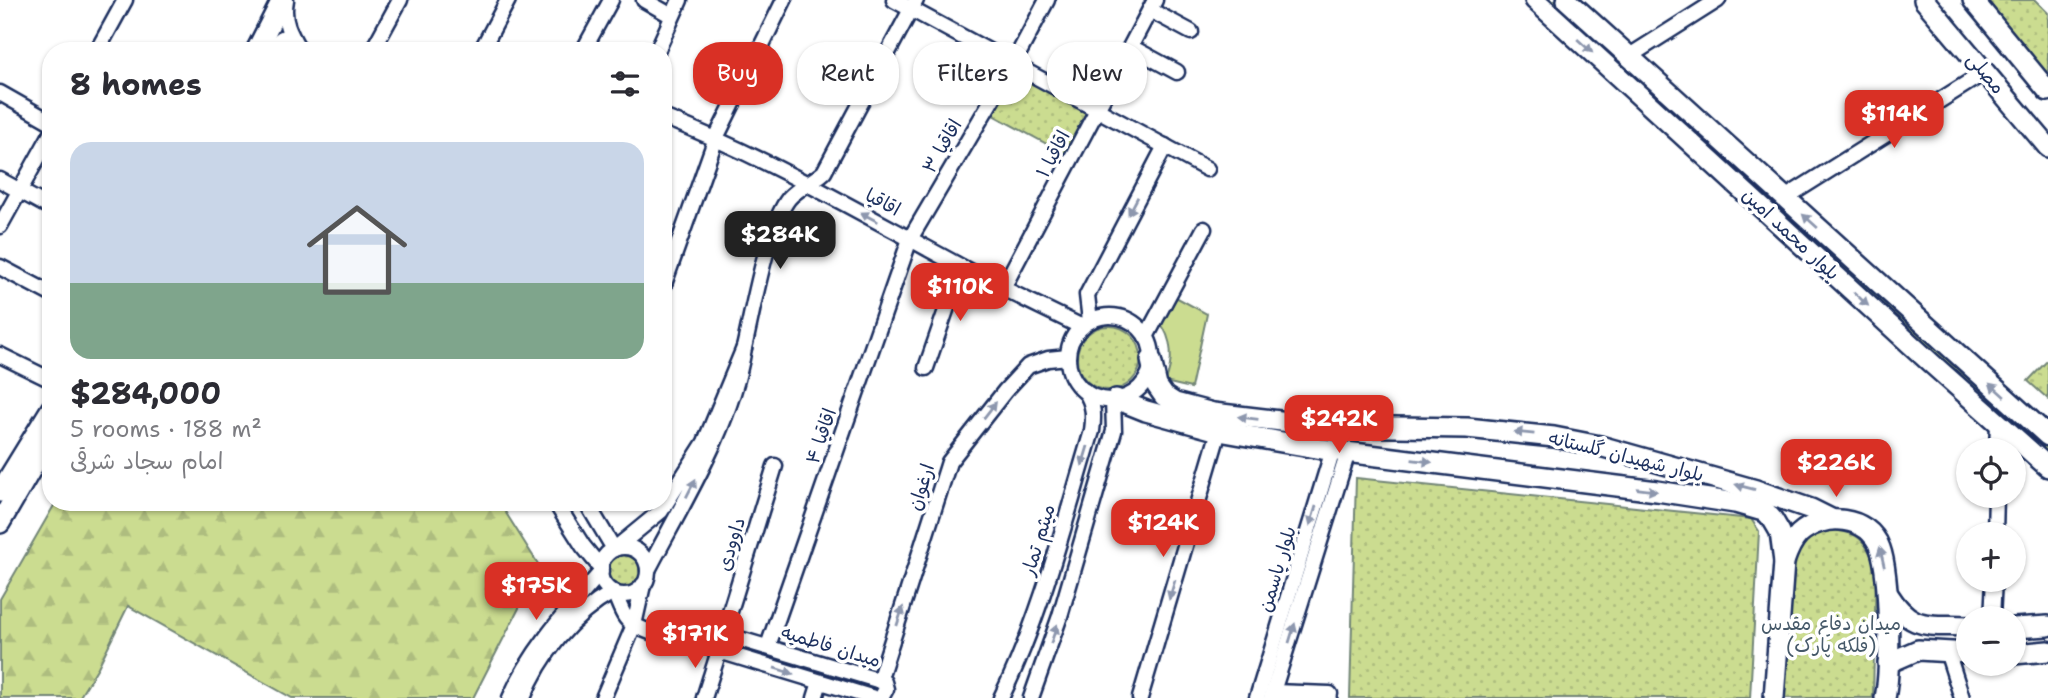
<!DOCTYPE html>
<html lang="en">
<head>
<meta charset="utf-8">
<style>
  :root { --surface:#fff; --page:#f7f7f7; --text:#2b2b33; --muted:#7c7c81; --accent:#d93025 }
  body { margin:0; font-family:"Shantell Sans","Playpen Sans Arabic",sans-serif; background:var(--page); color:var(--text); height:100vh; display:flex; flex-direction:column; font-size:26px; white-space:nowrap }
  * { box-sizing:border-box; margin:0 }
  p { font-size:23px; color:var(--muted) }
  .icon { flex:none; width:38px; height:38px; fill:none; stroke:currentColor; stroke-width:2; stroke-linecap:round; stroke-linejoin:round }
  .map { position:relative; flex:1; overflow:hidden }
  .details { position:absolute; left:42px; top:42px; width:630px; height:469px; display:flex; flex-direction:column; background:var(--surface); border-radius:28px; box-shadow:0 2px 5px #0004 }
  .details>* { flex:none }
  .banner { position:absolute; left:693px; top:42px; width:665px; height:63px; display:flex; gap:14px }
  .controls { position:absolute; left:1956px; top:438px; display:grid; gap:14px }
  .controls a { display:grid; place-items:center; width:70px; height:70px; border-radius:50%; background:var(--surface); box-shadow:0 2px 5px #0004; font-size:35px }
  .price { position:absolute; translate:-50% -60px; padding:0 16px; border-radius:14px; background:var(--accent); color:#fff; font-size:23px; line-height:46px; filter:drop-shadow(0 2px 4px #0008) }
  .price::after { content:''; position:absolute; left:50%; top:42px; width:21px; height:16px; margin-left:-10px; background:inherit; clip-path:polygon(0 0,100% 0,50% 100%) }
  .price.current { background:#222; color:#fff }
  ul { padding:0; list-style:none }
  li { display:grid; align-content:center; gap:14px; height:371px; padding:0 28px }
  li span { display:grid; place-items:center; height:217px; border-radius:21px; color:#555 }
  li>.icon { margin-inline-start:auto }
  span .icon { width:126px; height:126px; fill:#fffc; stroke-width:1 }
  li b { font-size:30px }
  h2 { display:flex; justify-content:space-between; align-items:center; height:84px; padding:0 28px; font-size:30px }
  .tag { padding:0 24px; border-radius:28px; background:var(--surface); box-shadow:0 2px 5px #0004; font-size:24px; line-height:63px }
  .tag.current { background:var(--accent); color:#fff }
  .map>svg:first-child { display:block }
</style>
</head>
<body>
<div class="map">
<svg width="2048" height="698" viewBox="0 0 2048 698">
  <defs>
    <pattern id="grass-dots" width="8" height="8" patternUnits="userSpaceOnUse" patternTransform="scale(1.75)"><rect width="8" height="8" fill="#cbdc90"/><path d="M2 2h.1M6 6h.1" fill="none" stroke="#aebd7f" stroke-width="1.8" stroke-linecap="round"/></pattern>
    <pattern id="forest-firs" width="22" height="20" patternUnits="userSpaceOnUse" patternTransform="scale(1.75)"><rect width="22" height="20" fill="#cbdc90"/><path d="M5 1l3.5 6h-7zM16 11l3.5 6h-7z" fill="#aebd7f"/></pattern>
  </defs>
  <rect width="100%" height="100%" fill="#fff"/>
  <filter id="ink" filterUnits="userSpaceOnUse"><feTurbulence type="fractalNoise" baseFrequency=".0143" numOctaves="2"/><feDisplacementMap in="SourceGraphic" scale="14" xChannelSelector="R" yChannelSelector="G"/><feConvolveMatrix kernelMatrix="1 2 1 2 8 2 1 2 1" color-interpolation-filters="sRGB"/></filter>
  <g filter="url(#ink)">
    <!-- grass -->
    <g fill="url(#grass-dots)" stroke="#738677" stroke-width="2">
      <path d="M 1546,0 L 1559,0 L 2048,445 L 2048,455 Z"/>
      <path d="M 1979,0 L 2035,0 L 2048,13 L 2048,84 Z"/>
      <path d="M 1017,73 L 1089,112 L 1067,155 L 993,115 Z"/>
      <circle cx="1109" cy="358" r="32"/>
      <path d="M 2048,360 L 2048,399 L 2028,381 Z"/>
      <path d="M 1356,478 L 1751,519 L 1759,531 L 1750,698 L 1350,698 Z"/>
      <path d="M 1822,530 C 1856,530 1866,537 1876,569 L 1873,698 L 1784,698 L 1790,564 C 1798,547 1806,539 1822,530 Z"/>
      <circle cx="625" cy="571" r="18"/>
    </g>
    <!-- forest -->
    <path fill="url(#forest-firs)" stroke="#738677" stroke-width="2" d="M 56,502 L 499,502 L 540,567 L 473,698 L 292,698 L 128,606 L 98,667 L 79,698 L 0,698 L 0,599 Z"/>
    <!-- pitch -->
    <path fill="#cbdc90" stroke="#738677" stroke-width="2" d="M 1172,295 L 1207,314 L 1191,388 L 1165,382 C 1174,362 1173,339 1159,321 Z"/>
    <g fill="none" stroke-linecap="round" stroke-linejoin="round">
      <!-- minor casing -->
      <g stroke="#1b2f5e" stroke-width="19">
        <g id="minor">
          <path d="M 286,0 C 282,21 290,34 300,51"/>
          <path d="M 644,0 L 672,16"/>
          <path d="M 894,0 L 1207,169"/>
          <path d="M 1150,10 L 1191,32"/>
          <path d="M 1131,47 L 1177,72"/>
          <path d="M 97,51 L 125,0"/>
          <path d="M 276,51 C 276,41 281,36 291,36"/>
          <path d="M 372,51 L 400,0"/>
          <path d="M 481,51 L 508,0"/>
          <path d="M 583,51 L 611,0"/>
          <path d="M 657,51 L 680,0"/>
          <path d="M 1628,57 L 1718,0"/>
          <path d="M 0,93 L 51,122"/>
          <path d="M 663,117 C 766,157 861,213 958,265 C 998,287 1040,306 1082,327"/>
          <path d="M 0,180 L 51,208"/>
          <path d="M 1785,198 L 1985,72"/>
          <path d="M 0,226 L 51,134"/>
          <path d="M 0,267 L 51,294"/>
          <path d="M 663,287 L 716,138 L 784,0"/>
          <path d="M 1003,288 L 1155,0"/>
          <circle cx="1110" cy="358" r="42"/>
          <path d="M 1090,321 L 1087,295 L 1165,146"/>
          <path d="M 1146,337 L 1204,229"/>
          <path d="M 744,348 C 753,310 767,226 789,198 C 799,187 813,182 824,172 L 916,0"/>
          <path d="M 0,355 L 51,380"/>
          <path d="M 926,368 L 961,267"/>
          <path d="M 1997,450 L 1998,424"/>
          <path d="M 555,502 L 583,546 L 601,568"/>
          <path d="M 586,502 L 614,549"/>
          <path d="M 1995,534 L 1996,495"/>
          <circle cx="624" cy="571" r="24"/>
          <path d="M 616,548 L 661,511 L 705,442 L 744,348 C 731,427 685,499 648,570"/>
          <path d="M 614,592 C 618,601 621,611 626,618 C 637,634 697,644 717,648"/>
          <path d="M 1992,618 L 1994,579"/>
          <path d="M 723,634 L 775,466"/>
          <path d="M 768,646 L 910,239 L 1013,64 L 1047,0"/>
          <path d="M 719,651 L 716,641 L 723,634 L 884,682 L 886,689 L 881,698"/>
          <path d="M 719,651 L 874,698"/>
          <path d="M 1947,651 L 1962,698"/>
          <path d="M 879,681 L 949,462 L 1005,391 L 1028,366 L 1048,359 L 1068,357"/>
          <path d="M 1273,692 L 1330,694"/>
          <path d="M 510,698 C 531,650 567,611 601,572"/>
          <path d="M 523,698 C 540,655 572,615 613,592"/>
          <path d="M 603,698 L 634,625 L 643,585"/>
          <path d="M 704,698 L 719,651"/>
          <path d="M 815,698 L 820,682"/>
          <path d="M 1001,698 C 1042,614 1065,520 1092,431 C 1094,416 1094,404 1085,391"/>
          <path d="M 1031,698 L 1060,616 L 1114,431 L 1113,399"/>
          <path d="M 1140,698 L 1219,431"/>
          <path d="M 1257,698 L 1333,450"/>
          <path d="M 1271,698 L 1348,452"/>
        </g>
      </g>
      <!-- major casing -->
      <g stroke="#1b2f5e" stroke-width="24">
        <g id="major">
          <path d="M 1535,0 L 1931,363 L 2048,467"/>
          <path d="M 1567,0 L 2048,436"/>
          <path d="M 1924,0 L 2048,147"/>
          <path d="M 1973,0 L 2048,91"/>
          <path d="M 256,51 L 282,0"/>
          <path d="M 1151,360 L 1157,386 L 1164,396 L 1175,403 L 1213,413 L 1323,426 L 1467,428 L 1554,437 L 1600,446 L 1756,490 L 1811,509 L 1831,519"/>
          <path d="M 1116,399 L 1146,411 L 1219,431 L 1322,449 L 1657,491 L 1735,503 L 1766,512 L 1773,520 L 1780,532 L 1784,562"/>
          <path d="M 0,492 L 51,409"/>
          <path d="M 0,523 L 51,435"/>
          <path d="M 1888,594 C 1912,632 1928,624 1969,626"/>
          <path d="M 2014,628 L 2048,626"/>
          <path d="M 2014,654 L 2048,651"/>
          <path d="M 1888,663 L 1918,650 L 1969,653"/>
          <path d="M 1774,698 L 1784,562 C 1787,553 1791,542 1799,534 C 1823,512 1868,515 1880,548 C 1890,575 1891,670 1885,698"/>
        </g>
      </g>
      <!-- minor -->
      <use href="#minor" stroke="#fff" stroke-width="14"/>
      <!-- major -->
      <use href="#major" stroke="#fff" stroke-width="19"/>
    </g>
    <!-- one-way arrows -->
    <defs><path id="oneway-solid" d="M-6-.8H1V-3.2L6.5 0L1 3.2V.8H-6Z" transform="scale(1.75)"/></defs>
    <g fill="#8d97ae">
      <use href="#oneway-solid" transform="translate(1585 46) rotate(42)"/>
      <use href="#oneway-solid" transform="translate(1133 206) rotate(118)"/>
      <use href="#oneway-solid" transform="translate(869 217) rotate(-152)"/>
      <use href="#oneway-solid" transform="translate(1810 221) rotate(-138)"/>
      <use href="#oneway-solid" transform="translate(1861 299) rotate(43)"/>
      <use href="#oneway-solid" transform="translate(1997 390) rotate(-138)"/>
      <use href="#oneway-solid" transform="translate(990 410) rotate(-52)"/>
      <use href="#oneway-solid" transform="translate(1248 418) rotate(-173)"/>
      <use href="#oneway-solid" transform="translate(1524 433) rotate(-174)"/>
      <use href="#oneway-solid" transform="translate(1085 456) rotate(107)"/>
      <use href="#oneway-solid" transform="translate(1422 461) rotate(7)"/>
      <use href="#oneway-solid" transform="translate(1745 487) rotate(-165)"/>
      <use href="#oneway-solid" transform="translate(691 488) rotate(-63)"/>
      <use href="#oneway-solid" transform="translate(1647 490) rotate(7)"/>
      <use href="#oneway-solid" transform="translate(1313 516) rotate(107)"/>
      <use href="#oneway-solid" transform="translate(1882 557) rotate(-103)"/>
      <use href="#oneway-solid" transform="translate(1172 590) rotate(107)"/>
      <use href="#oneway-solid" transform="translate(900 616) rotate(-72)"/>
      <use href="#oneway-solid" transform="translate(1292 633) rotate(-73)"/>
      <use href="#oneway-solid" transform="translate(1054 634) rotate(-71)"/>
      <use href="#oneway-solid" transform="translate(784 671) rotate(17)"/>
    </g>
  </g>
  <g text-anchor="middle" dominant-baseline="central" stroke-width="7" stroke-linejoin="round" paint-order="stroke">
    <!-- street labels -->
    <g font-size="19" fill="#1b2f5e" stroke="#fff">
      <text transform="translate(1986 73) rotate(50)">مصلی</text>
      <text transform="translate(942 146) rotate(-60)">اقاقیا ۳</text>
      <text transform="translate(1053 154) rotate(-62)">اقاقیا ۱</text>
      <text transform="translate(883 202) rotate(28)">اقاقیا</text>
      <text transform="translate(1791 234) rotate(43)">بلوار محمد امین</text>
      <text transform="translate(821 436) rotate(-71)">اقاقیا ۴</text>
      <text transform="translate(1626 456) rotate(14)">بلوار شهیدان گلستانه</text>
      <text transform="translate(921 487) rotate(-72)">ارغوان</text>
      <text transform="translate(1038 540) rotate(-73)">میثم تمار</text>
      <text transform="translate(731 544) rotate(-73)">داوودی</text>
      <text transform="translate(1277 569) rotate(-73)">بلوار یاسمن</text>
      <text transform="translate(831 646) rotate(17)">میدان فاطمیه</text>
    </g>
    <!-- park labels -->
    <g font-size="19" fill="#475a6a" stroke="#fff">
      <text x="1831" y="623">میدان دفاع مقدس<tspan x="1831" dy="22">(فلکه پارک)</tspan></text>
    </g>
  </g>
</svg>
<div class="controls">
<a><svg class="icon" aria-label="locate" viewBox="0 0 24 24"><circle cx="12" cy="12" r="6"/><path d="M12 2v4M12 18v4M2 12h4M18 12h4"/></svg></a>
<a>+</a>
<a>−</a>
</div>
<b class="price" style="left:1894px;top:150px">$114K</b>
<b class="price current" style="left:780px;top:271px">$284K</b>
<b class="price" style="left:960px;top:323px">$110K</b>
<b class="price" style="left:1339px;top:455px">$242K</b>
<b class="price" style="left:1836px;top:499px">$226K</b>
<b class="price" style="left:1163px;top:559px">$124K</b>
<b class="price" style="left:536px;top:622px">$175K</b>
<b class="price" style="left:695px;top:670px">$171K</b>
<div class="banner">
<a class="tag current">Buy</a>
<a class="tag">Rent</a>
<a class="tag">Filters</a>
<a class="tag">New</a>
</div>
<section class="details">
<h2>8 homes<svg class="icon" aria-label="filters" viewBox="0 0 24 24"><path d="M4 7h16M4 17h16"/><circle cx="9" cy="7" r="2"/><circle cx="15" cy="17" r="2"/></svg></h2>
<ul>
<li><span style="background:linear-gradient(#c9d6e8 65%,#7fa58c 0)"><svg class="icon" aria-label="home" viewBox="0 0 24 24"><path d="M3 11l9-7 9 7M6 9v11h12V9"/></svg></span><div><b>$284,000</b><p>5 rooms · 188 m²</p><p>امام سجاد شرقی</p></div></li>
</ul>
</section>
</div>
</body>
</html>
